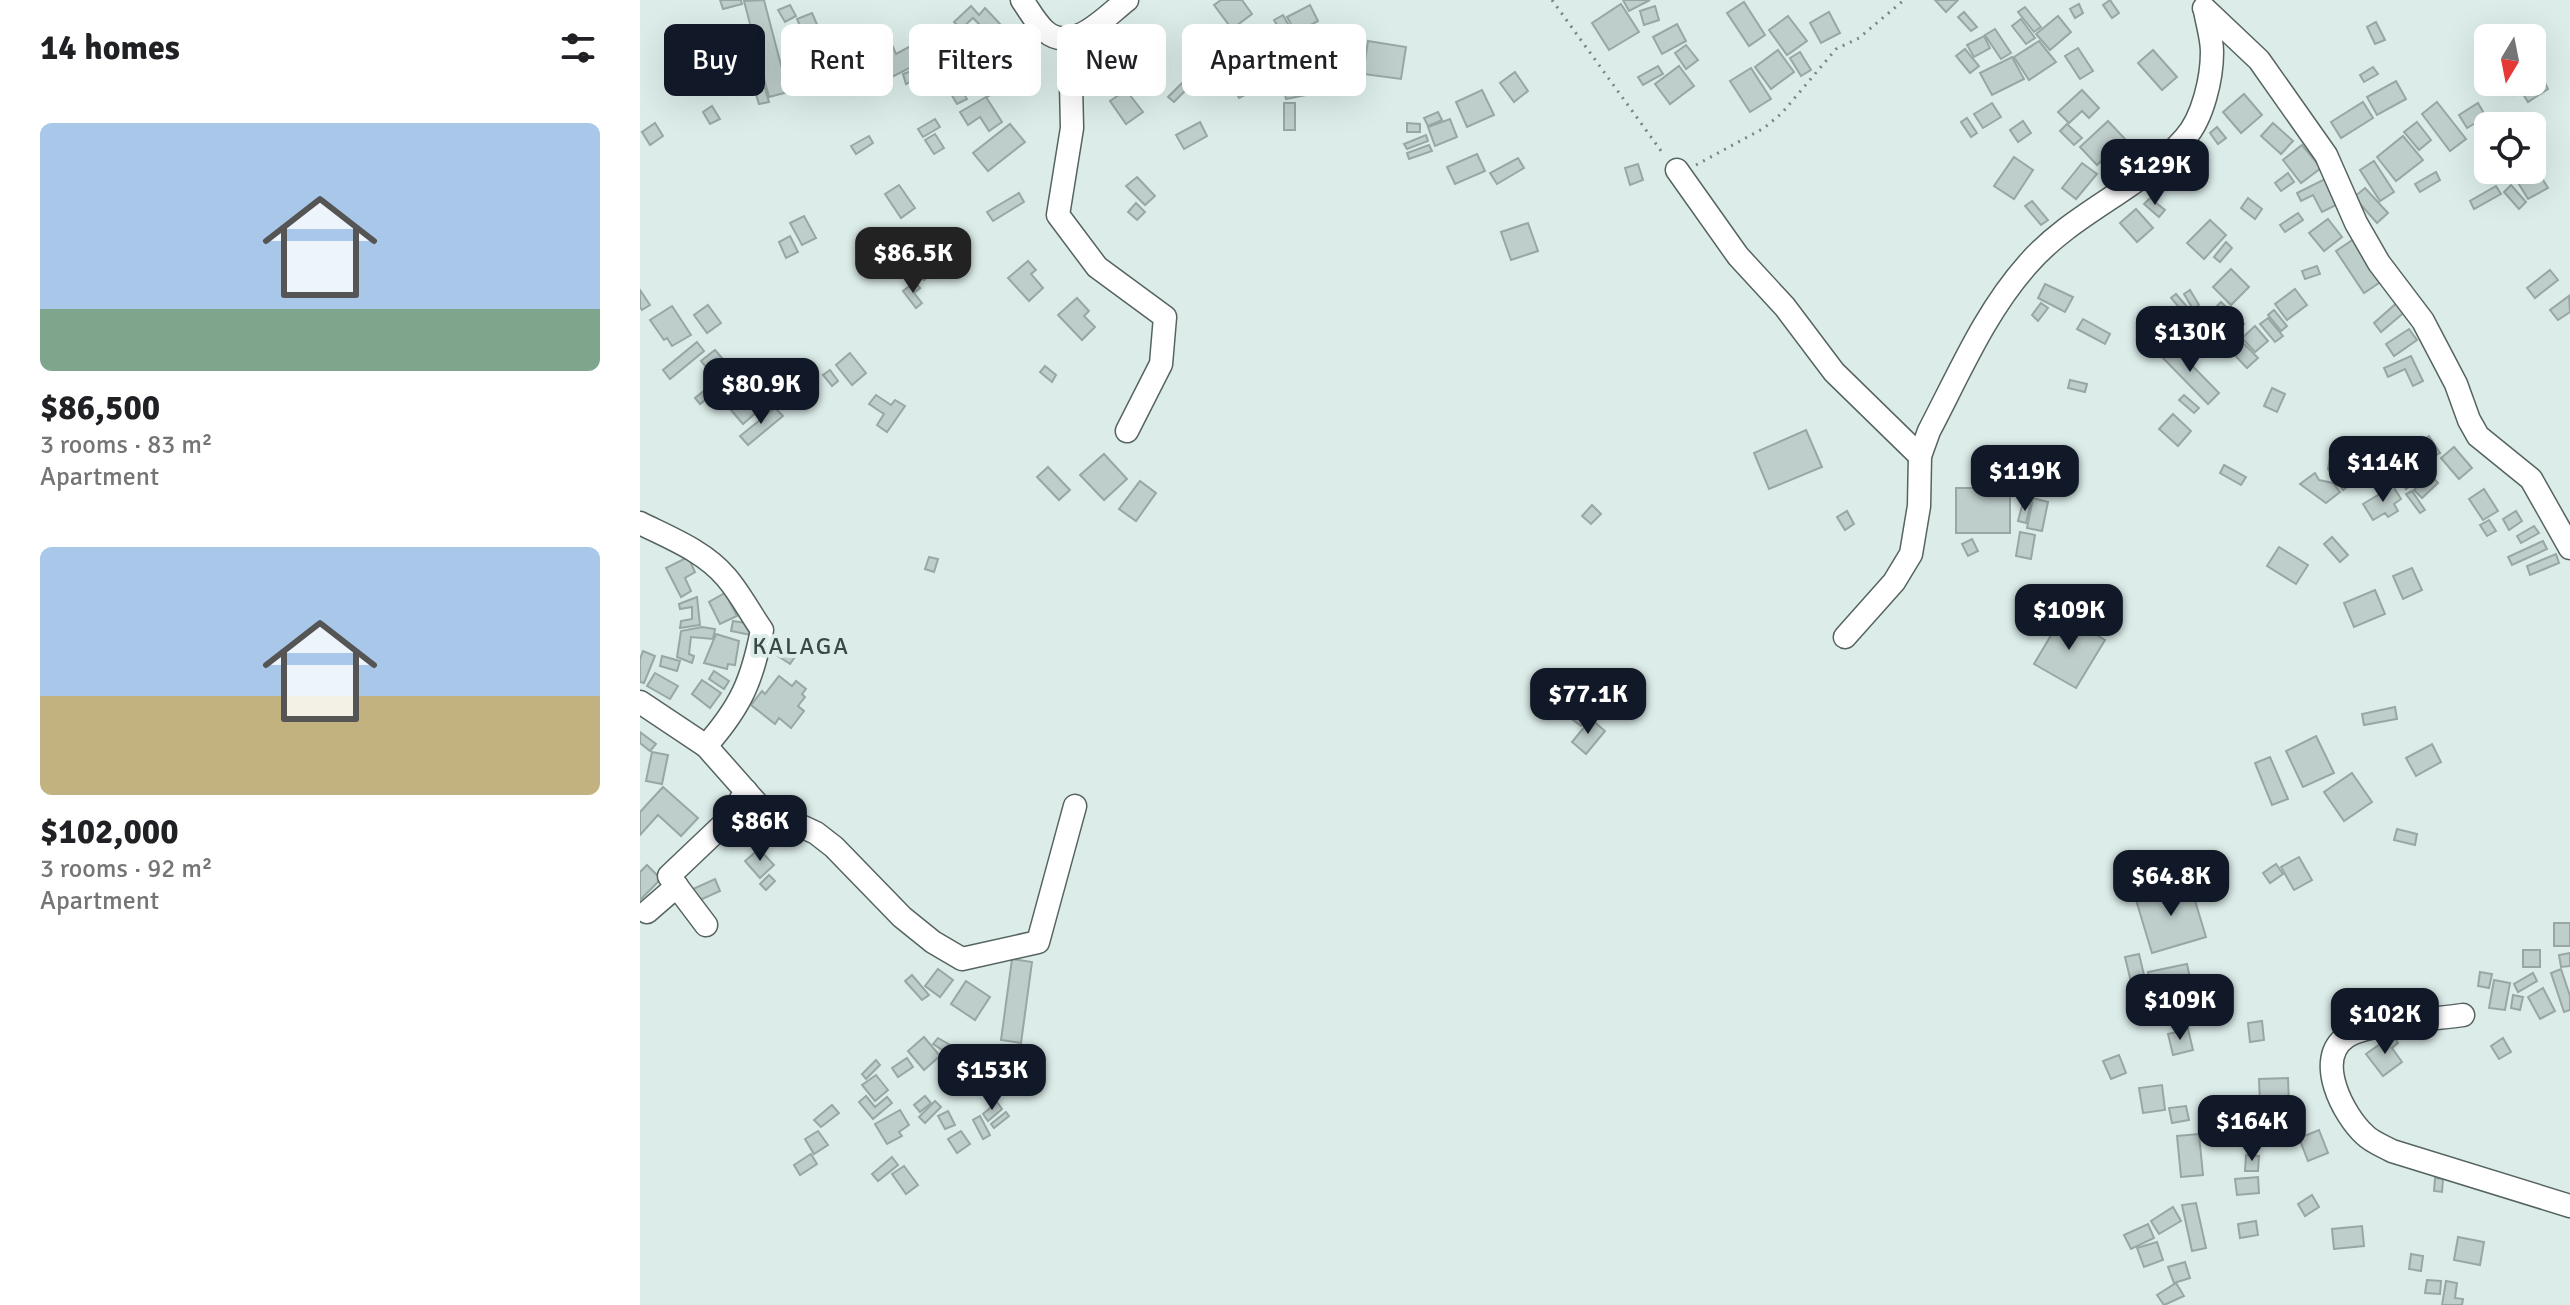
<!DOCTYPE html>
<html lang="en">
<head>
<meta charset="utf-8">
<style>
  :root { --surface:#fff; --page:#f2f2f2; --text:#202124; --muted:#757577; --accent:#111827 }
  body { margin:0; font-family:Signika,sans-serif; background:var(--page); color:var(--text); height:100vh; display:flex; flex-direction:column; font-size:30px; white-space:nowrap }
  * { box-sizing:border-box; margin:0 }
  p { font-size:26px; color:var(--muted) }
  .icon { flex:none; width:44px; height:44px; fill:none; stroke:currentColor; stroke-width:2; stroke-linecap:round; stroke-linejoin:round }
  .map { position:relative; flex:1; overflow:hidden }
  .panel { display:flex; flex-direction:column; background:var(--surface); width:640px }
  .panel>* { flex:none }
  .hud { position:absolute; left:24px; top:24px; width:760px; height:72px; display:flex; gap:16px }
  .needle { width:52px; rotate:190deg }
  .buttons { position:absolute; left:1834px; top:24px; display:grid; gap:16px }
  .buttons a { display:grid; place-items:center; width:72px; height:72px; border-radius:12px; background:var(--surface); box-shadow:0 8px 32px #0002; font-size:40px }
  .price { position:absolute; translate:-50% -68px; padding:0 18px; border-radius:16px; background:var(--accent); color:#fff; font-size:26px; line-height:52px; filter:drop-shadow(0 2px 4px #0008) }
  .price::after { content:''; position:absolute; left:50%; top:48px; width:24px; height:18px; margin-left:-12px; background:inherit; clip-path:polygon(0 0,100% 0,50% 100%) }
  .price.active { background:#222; color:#fff }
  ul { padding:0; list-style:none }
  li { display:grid; align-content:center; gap:16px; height:424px; padding:0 40px }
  li span { display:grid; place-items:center; height:248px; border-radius:12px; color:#555 }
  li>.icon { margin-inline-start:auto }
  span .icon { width:144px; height:144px; fill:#fffc; stroke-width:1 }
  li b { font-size:34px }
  h2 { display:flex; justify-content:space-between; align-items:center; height:96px; padding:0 40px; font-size:34px }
  .tag { padding:0 28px; border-radius:12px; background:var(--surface); box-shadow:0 8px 32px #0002; font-size:28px; line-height:72px }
  .tag.active { background:var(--accent); color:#fff }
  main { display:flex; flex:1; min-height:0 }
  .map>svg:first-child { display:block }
</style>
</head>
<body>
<main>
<section class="panel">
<h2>14 homes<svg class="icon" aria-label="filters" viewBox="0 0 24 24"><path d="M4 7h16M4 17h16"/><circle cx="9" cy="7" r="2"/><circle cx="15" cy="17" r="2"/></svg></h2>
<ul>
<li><span style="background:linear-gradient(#a9c7e8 75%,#7fa58c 0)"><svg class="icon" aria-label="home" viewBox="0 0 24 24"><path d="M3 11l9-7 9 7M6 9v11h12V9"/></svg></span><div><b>$86,500</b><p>3 rooms · 83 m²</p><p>Apartment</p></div></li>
<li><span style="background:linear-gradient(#a9c7e8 60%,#c2b280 0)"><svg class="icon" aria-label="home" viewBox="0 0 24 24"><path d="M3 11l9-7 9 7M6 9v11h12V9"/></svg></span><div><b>$102,000</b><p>3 rooms · 92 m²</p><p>Apartment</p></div></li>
</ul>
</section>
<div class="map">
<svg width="1930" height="1305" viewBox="0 0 1930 1305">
  <rect width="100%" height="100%" fill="#dcede9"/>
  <!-- building -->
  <g fill="#bececb" stroke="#98a7a4" stroke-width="2">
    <path d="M 80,0 L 101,0 L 102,4 L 83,9 Z"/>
    <path d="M 124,0 L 148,92 L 129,97 L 104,1 Z"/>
    <path d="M 581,0 L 602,0 L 612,14 L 592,29 L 574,5 Z"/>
    <path d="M 983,0 L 1010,0 L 989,11 Z"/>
    <path d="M 1295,0 L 1318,0 L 1306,12 Z"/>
    <path d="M 1470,0 L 1479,13 L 1472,18 L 1463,5 Z"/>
    <path d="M 1104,2 L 1125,35 L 1109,46 L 1087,13 Z"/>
    <path d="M 981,4 L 999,32 L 969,50 L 952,23 Z"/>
    <path d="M 1439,4 L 1443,13 L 1435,18 L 1430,9 Z"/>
    <path d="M 150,5 L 156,16 L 145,22 L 138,10 Z"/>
    <path d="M 670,5 L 678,21 L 656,33 L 647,17 Z"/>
    <path d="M 331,6 L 339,15 L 345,8 L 362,26 L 351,36 L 333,18 L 321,29 L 314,22 Z"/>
    <path d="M 1015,6 L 1019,20 L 1004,25 L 1000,11 Z"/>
    <path d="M 1385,7 L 1401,27 L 1394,32 L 1378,12 Z"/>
    <path d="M 1189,12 L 1200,33 L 1181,43 L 1170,23 Z"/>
    <path d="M 1324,12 L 1337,27 L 1331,31 L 1318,17 Z"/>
    <path d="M 172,13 L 183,38 L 168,44 L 157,19 Z"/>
    <path d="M 643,15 L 652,31 L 644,36 L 634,20 Z"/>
    <path d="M 1148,16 L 1167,41 L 1147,55 L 1129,30 Z"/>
    <path d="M 1418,16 L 1431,32 L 1410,50 L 1396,34 Z"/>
    <path d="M 1381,19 L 1395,38 L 1386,44 L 1372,26 Z"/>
    <path d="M 1736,22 L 1745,40 L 1735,44 L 1727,27 Z"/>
    <path d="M 1037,24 L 1046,41 L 1022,54 L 1013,37 Z"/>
    <path d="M 1882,26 L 1886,33 L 1874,38 L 1871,32 Z"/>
    <path d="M 1355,29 L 1371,53 L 1361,59 L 1345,35 Z"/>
    <path d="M 565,34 L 579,54 L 566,63 L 551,43 Z"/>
    <path d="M 1344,36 L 1350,48 L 1334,57 L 1327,45 Z"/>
    <path d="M 666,38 L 667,53 L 646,55 L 645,39 Z"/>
    <path d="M 728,41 L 766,47 L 761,79 L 723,74 Z"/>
    <path d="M 1399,41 L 1416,62 L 1389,80 L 1374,57 Z"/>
    <path d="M 278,42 L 287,59 L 252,77 L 240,54 L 253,47 L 256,54 Z"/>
    <path d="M 221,44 L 237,74 L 217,85 L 205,63 L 182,75 L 177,67 Z"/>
    <path d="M 617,44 L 636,80 L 599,98 L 581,62 Z"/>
    <path d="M 1046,45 L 1058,60 L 1046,69 L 1035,53 Z"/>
    <path d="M 1438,48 L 1453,71 L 1440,79 L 1425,56 Z"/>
    <path d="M 1325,49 L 1339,66 L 1330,73 L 1316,56 Z"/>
    <path d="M 1138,50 L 1154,72 L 1131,89 L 1115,67 Z"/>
    <path d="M 1513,50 L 1537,77 L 1522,90 L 1498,63 Z"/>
    <path d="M 1160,52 L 1171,70 L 1161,76 L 1150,58 Z"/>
    <path d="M 347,54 L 351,61 L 359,57 L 370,74 L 362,79 L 366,86 L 347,97 L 328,65 Z"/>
    <path d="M 463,55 L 475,75 L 459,83 L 448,64 Z"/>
    <path d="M 555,55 L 567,69 L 557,77 L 545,63 Z"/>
    <path d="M 1372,57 L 1384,79 L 1352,95 L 1340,73 Z"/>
    <path d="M 665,59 L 666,72 L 646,74 L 644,61 Z"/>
    <path d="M 1018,66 L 1023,74 L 1003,85 L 998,77 Z"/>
    <path d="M 1039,66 L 1054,86 L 1030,104 L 1015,84 Z"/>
    <path d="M 281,67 L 284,76 L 266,84 L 263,74 Z"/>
    <path d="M 1733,67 L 1738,74 L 1724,82 L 1720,75 Z"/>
    <path d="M 1111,68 L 1131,99 L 1110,112 L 1090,81 Z"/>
    <path d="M 311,71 L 327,99 L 317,104 L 301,77 Z"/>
    <path d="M 875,72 L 888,91 L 874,102 L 860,83 Z"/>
    <path d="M 662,76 L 666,95 L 646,99 L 642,80 Z"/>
    <path d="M 1756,81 L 1766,99 L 1737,115 L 1727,97 Z"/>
    <path d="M 1904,81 L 1908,89 L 1888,102 L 1883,94 Z"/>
    <path d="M 123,82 L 129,102 L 119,104 L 113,85 Z"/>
    <path d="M 543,82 L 548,88 L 534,102 L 528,97 Z"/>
    <path d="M 1866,82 L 1884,82 L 1887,87 L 1874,95 Z"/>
    <path d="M 486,90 L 503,112 L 486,124 L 470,101 Z"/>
    <path d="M 842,90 L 854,115 L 827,127 L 816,102 Z"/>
    <path d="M 1442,90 L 1459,108 L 1449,118 L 1442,111 L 1429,123 L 1418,112 Z"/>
    <path d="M 1604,94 L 1622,115 L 1601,133 L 1583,112 Z"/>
    <path d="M 346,97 L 362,122 L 349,131 L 340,117 L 328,125 L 320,112 Z"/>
    <path d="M 1723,102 L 1733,118 L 1701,138 L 1691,122 Z"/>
    <path d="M 1797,102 L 1826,139 L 1810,151 L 1782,114 Z"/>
    <rect x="644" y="103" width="11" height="27"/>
    <path d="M 1352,103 L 1361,117 L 1343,128 L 1334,114 Z"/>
    <path d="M 1838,103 L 1846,117 L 1827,128 L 1819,115 Z"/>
    <path d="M 72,106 L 80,119 L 70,124 L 63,112 Z"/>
    <path d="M 798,112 L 802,120 L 788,126 L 784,118 Z"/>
    <path d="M 1327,118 L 1337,133 L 1331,137 L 1321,122 Z"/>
    <path d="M 295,119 L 300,127 L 283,137 L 278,129 Z"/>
    <path d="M 810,119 L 817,137 L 795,146 L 788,127 Z"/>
    <path d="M 1383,121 L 1391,133 L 1378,142 L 1370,130 Z"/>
    <path d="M 1468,121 L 1485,139 L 1457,165 L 1440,147 Z"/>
    <path d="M 560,122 L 567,136 L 544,149 L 536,135 Z"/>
    <path d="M 1777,122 L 1791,140 L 1779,150 L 1764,132 Z"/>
    <path d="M 15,123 L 23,136 L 10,145 L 2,132 Z"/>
    <path d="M 767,123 L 780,124 L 780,132 L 767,132 Z"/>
    <path d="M 1633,123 L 1653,141 L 1641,154 L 1621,136 Z"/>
    <path d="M 370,124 L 385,142 L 348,171 L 333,153 Z"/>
    <path d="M 1427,124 L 1442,138 L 1434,145 L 1420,131 Z"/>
    <path d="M 1577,127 L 1586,138 L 1578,144 L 1570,133 Z"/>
    <path d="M 295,134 L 304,148 L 294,154 L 285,140 Z"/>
    <path d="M 786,135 L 788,141 L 767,149 L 764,144 Z"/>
    <path d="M 229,136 L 233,143 L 216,154 L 211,146 Z"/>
    <path d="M 1763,136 L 1783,160 L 1756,181 L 1737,157 Z"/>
    <path d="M 789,145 L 792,151 L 769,159 L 767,153 Z"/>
    <path d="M 1662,145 L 1681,168 L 1661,183 L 1643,160 Z"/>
    <path d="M 837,154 L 845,171 L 815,184 L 807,167 Z"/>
    <path d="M 1374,157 L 1393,170 L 1374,199 L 1354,186 Z"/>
    <path d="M 878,158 L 884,168 L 857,184 L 850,173 Z"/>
    <path d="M 1734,161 L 1754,192 L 1740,201 L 1720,170 Z"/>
    <path d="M 1442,163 L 1457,174 L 1436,199 L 1422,188 Z"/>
    <path d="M 998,164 L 1003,180 L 990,185 L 985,168 Z"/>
    <path d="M 1897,170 L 1908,188 L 1888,199 L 1877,181 Z"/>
    <path d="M 1796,172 L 1800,180 L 1780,192 L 1775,184 Z"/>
    <path d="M 1648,173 L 1654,182 L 1641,191 L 1635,183 Z"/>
    <path d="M 497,177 L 515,196 L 505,205 L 486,186 Z"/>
    <path d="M 1689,177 L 1702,202 L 1682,212 L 1673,195 L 1661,201 L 1657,193 Z"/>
    <path d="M 259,185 L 275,208 L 261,218 L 245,194 Z"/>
    <path d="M 1871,185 L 1886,202 L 1879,209 L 1864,192 Z"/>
    <path d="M 1856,186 L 1861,194 L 1834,209 L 1830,201 Z"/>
    <path d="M 1725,188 L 1748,213 L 1737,223 L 1714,197 Z"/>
    <path d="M 379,193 L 384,202 L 353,221 L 347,212 Z"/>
    <path d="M 1510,198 L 1525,210 L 1519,217 L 1504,204 Z"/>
    <path d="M 1608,198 L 1622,209 L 1615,219 L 1601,208 Z"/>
    <path d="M 1392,201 L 1408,220 L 1401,225 L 1385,206 Z"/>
    <path d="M 496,203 L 505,212 L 497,220 L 488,212 Z"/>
    <path d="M 1496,209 L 1513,228 L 1497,242 L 1480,223 Z"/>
    <path d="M 1658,213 L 1663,220 L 1645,232 L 1640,225 Z"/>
    <path d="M 164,216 L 176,238 L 162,245 L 150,223 Z"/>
    <path d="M 1688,219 L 1702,237 L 1684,251 L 1669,233 Z"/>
    <path d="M 1570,220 L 1586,235 L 1564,259 L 1547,243 Z"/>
    <path d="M 888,223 L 898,251 L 871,260 L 861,232 Z"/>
    <path d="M 150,236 L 158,252 L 146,258 L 139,242 Z"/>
    <path d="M 276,237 L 283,246 L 273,254 L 291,274 L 284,280 L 259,252 Z"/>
    <path d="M 1714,239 L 1742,281 L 1724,293 L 1696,251 Z"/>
    <path d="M 1586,242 L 1592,248 L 1580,262 L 1574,257 Z"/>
    <path d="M 288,248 L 295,255 L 287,262 L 280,254 Z"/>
    <path d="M 388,261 L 396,270 L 391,274 L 403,288 L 389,301 L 368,278 Z"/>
    <path d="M 1677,266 L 1680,274 L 1665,279 L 1662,271 Z"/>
    <path d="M 1591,269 L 1609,287 L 1591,305 L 1573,287 Z"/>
    <path d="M 1910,270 L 1918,280 L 1895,298 L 1887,288 Z"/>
    <path d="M 275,282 L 280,288 L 274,293 L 282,303 L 276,308 L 263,291 Z"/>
    <path d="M 1405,284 L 1433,297 L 1425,312 L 1398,298 Z"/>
    <path d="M 1655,289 L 1667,305 L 1647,320 L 1635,304 Z"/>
    <path d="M 0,290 L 10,305 L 2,310 L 0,307 Z"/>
    <path d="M 1550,290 L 1559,305 L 1553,309 L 1544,294 Z"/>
    <path d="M 1536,294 L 1562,324 L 1557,328 L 1531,298 Z"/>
    <path d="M 1929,296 L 1930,312 L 1918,320 L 1910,310 Z"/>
    <path d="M 437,298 L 449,311 L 444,316 L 455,327 L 442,340 L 418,315 Z"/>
    <path d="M 1759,301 L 1767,310 L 1741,332 L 1734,323 Z"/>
    <path d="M 1581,302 L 1604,324 L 1595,333 L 1572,311 Z"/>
    <path d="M 1401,303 L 1408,308 L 1398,321 L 1392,315 Z"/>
    <path d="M 68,305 L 81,323 L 67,333 L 54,315 Z"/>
    <path d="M 32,306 L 51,335 L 32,346 L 27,338 L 24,340 L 10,320 Z"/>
    <path d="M 1634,310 L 1647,326 L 1641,331 L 1628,315 Z"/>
    <path d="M 1526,317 L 1531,324 L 1512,340 L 1506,333 Z"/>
    <path d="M 1628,318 L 1643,336 L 1635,342 L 1620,324 Z"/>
    <path d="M 1443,319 L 1470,334 L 1465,344 L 1437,329 Z"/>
    <path d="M 1543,320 L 1559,337 L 1544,350 L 1528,333 Z"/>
    <path d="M 1615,326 L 1628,341 L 1615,352 L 1602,338 Z"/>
    <path d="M 1769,329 L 1777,340 L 1754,356 L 1746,344 Z"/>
    <path d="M 1600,340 L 1618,358 L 1607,368 L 1589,349 Z"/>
    <path d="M 57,342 L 64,351 L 30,379 L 23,370 Z"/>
    <path d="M 1531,344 L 1579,393 L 1568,404 L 1520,355 Z"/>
    <path d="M 75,350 L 88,365 L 74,377 L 61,361 Z"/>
    <path d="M 210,353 L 226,373 L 212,385 L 196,365 Z"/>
    <path d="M 1771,356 L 1783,381 L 1773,386 L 1765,369 L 1748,377 L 1744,368 Z"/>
    <path d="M 405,366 L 416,375 L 412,382 L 400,372 Z"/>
    <path d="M 110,367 L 138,399 L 131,405 L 108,379 L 98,388 L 118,411 L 103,424 L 78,395 Z"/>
    <path d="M 90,370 L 95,376 L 60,404 L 55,398 Z"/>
    <path d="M 190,370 L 198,381 L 192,386 L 183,375 Z"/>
    <path d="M 1430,380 L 1447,384 L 1445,392 L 1428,388 Z"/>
    <path d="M 1632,388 L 1645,394 L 1637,412 L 1624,406 Z"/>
    <path d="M 236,395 L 251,405 L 255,400 L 265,406 L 247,432 L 237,425 L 244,414 L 229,404 Z"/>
    <path d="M 1544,395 L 1559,408 L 1554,413 L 1539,400 Z"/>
    <path d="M 135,408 L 143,416 L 108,445 L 100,436 Z"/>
    <path d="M 1533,414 L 1551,431 L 1538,446 L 1519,429 Z"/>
    <path d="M 1166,430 L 1182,467 L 1129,489 L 1114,453 Z"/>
    <path d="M 1789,436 L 1800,453 L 1793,457 L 1782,441 Z"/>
    <path d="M 1814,447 L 1832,468 L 1819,479 L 1801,458 Z"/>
    <path d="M 1699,452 L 1717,480 L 1703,490 L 1688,469 L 1690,458 Z"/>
    <path d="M 464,454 L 487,479 L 464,500 L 440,475 Z"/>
    <path d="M 1771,458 L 1786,472 L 1780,478 L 1766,464 Z"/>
    <path d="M 1584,465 L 1606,477 L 1601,485 L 1580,473 Z"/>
    <path d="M 1757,465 L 1771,485 L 1766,489 L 1752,468 Z"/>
    <path d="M 408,467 L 430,490 L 419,500 L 397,477 Z"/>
    <path d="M 1675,473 L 1679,480 L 1693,483 L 1700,492 L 1686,503 L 1660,484 Z"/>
    <path d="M 1790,474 L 1798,483 L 1782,498 L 1774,490 Z"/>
    <path d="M 500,481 L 516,493 L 496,521 L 479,509 Z"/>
    <path d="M 1753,486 L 1761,499 L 1754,504 L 1758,511 L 1748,517 L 1745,513 L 1733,520 L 1723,504 Z"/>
    <rect x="1316" y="488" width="54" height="45"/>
    <path d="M 1844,489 L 1858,511 L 1843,520 L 1829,499 Z"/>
    <path d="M 1772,491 L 1785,510 L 1780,513 L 1766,494 Z"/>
    <path d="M 1393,498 L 1408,502 L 1402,531 L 1387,528 Z"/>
    <path d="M 1387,501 L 1391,502 L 1386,523 L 1378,521 L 1382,506 L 1386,507 Z"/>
    <path d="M 952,505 L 961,514 L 951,524 L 942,516 Z"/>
    <path d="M 1207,511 L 1214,524 L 1205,530 L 1197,517 Z"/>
    <path d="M 1876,511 L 1882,521 L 1869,530 L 1863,519 Z"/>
    <path d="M 1849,520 L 1856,531 L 1847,536 L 1840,525 Z"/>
    <path d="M 1894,526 L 1899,533 L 1881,543 L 1877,536 Z"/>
    <path d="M 1380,532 L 1395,535 L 1391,559 L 1376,556 Z"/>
    <path d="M 1692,537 L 1708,555 L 1700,562 L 1684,544 Z"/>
    <path d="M 1332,539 L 1338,551 L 1328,556 L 1322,544 Z"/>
    <path d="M 1903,541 L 1907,549 L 1872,565 L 1868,557 Z"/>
    <path d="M 1639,547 L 1668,565 L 1656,584 L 1627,566 Z"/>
    <path d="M 1916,554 L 1919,563 L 1890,575 L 1887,566 Z"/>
    <path d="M 48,557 L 55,572 L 45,578 L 51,591 L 41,597 L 26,568 Z"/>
    <path d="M 289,557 L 298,559 L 294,572 L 285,569 Z"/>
    <path d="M 1772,568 L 1782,590 L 1763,599 L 1753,576 Z"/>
    <path d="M 1735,590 L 1745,614 L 1714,627 L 1704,603 Z"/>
    <path d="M 85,593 L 97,616 L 80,624 L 69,602 Z"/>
    <path d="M 57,597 L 60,625 L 40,628 L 41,621 L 52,619 L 52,607 L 40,609 L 39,604 Z"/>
    <path d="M 1423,615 L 1465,640 L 1436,688 L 1394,664 Z"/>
    <path d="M 93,621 L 113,624 L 111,635 L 91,631 Z"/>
    <path d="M 62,627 L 75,629 L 73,639 L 51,637 L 49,654 L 54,656 L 52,663 L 37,657 L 41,631 Z"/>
    <path d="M 76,634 L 99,641 L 95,665 L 88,664 L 87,669 L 64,663 Z"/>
    <path d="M 146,646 L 157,654 L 150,664 L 138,656 Z"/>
    <path d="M 3,651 L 15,656 L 4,683 L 0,682 L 0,659 Z"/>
    <path d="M 22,656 L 40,661 L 37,671 L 20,666 Z"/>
    <path d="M 74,671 L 89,681 L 84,689 L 69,679 Z"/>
    <path d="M 15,673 L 38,686 L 30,699 L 7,686 Z"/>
    <path d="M 139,676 L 152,686 L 156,681 L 166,689 L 162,694 L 165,697 L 158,706 L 164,711 L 151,728 L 139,718 L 135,724 L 111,705 L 122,691 L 125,694 Z"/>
    <path d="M 62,680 L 81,693 L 70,708 L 52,694 Z"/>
    <path d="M 931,699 L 951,714 L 941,726 L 921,711 Z"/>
    <path d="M 1755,707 L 1757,719 L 1724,725 L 1722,714 Z"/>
    <path d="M 951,719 L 965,731 L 946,754 L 932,742 Z"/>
    <path d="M 0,732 L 16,744 L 10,751 L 0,743 Z"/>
    <path d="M 1676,736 L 1694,773 L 1663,787 L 1646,751 Z"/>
    <path d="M 1792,744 L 1801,762 L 1776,776 L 1766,758 Z"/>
    <path d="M 12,752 L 28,755 L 22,784 L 6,781 Z"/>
    <path d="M 1630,757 L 1648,799 L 1632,805 L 1615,763 Z"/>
    <path d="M 1712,773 L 1732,802 L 1704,821 L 1684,792 Z"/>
    <path d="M 23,787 L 58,818 L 41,836 L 18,815 L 0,835 L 0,812 Z"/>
    <path d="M 1757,829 L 1777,834 L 1775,845 L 1754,840 Z"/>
    <path d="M 119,849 L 134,865 L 120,878 L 105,861 Z"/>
    <path d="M 1659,857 L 1672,880 L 1654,890 L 1641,867 Z"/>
    <path d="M 1636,864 L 1643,874 L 1630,883 L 1623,873 Z"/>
    <path d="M 7,865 L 21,879 L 0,900 L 0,872 Z"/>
    <path d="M 1542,865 L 1544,873 L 1527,879 L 1524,870 Z"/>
    <path d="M 129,875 L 135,881 L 126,890 L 120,884 Z"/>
    <path d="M 75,879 L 80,891 L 58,901 L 53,889 Z"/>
    <path d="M 1550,884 L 1566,937 L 1512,953 L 1496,900 Z"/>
    <rect x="1914" y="923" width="16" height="23"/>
    <rect x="1883" y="950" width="17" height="17"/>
    <path d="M 1930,953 L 1930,966 L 1921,967 L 1919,955 Z"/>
    <path d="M 1499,954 L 1505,979 L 1491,982 L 1485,957 Z"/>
    <path d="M 372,959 L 392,962 L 381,1043 L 361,1040 Z"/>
    <path d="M 1547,964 L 1555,1002 L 1516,1010 L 1508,972 Z"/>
    <path d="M 298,969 L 313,980 L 300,997 L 285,986 Z"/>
    <path d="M 1921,969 L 1930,996 L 1930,1010 L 1924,1012 L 1911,973 Z"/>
    <path d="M 1840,972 L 1852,974 L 1849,988 L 1838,986 Z"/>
    <path d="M 1893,973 L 1897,981 L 1878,992 L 1874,984 Z"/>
    <path d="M 272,975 L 289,995 L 282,1000 L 265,981 Z"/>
    <path d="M 1854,980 L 1870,983 L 1865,1010 L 1849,1008 Z"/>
    <path d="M 326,981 L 350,997 L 335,1020 L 311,1004 Z"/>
    <path d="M 1903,988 L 1915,1011 L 1900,1019 L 1888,997 Z"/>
    <path d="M 1873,995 L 1883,997 L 1880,1010 L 1871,1008 Z"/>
    <path d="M 1622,1021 L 1624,1040 L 1610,1042 L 1608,1023 Z"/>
    <path d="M 1548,1029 L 1553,1050 L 1533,1055 L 1528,1034 Z"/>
    <path d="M 1753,1035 L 1758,1043 L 1752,1048 L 1762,1062 L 1743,1076 L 1726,1054 Z"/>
    <path d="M 284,1037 L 300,1056 L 284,1070 L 268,1051 Z"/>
    <path d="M 298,1038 L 312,1046 L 307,1053 L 293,1044 Z"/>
    <path d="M 1863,1038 L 1871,1052 L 1859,1059 L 1851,1046 Z"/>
    <path d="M 1479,1055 L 1486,1073 L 1471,1079 L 1463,1061 Z"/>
    <path d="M 267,1058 L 273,1067 L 258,1077 L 252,1068 Z"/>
    <path d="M 236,1060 L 240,1065 L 226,1079 L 222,1074 Z"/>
    <path d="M 236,1075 L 248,1090 L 235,1101 L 222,1085 Z"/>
    <path d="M 1648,1078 L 1649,1104 L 1620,1105 L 1619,1079 Z"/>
    <path d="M 1522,1085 L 1525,1110 L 1503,1113 L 1499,1088 Z"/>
    <path d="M 226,1096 L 235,1107 L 247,1097 L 252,1103 L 233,1119 L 219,1102 Z"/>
    <path d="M 285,1096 L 291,1103 L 280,1112 L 274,1105 Z"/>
    <path d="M 295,1101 L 301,1107 L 285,1123 L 279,1117 Z"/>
    <path d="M 357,1102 L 362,1109 L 348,1121 L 343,1114 Z"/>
    <path d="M 192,1105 L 199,1113 L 181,1127 L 174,1120 Z"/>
    <path d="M 1546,1106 L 1549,1120 L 1532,1123 L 1529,1108 Z"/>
    <path d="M 260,1110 L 269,1125 L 259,1132 L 262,1136 L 247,1144 L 235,1124 Z"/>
    <path d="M 308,1111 L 315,1125 L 305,1129 L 298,1116 Z"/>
    <path d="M 366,1112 L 369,1116 L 354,1128 L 351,1124 Z"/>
    <path d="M 340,1116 L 350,1135 L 343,1139 L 333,1120 Z"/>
    <path d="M 1679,1130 L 1688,1153 L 1668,1161 L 1659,1138 Z"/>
    <path d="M 178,1131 L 188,1145 L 174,1154 L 165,1139 Z"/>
    <path d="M 321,1131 L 330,1144 L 317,1153 L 308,1139 Z"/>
    <path d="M 1559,1134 L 1563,1175 L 1541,1177 L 1537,1136 Z"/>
    <path d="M 171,1154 L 177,1164 L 160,1175 L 154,1165 Z"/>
    <path d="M 1606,1155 L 1619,1156 L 1618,1171 L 1605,1171 Z"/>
    <path d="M 252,1157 L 258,1165 L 238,1181 L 232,1174 Z"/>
    <path d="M 264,1166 L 278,1185 L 266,1194 L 252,1174 Z"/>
    <path d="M 1618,1177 L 1619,1193 L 1597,1195 L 1595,1179 Z"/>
    <path d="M 1795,1178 L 1803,1179 L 1802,1192 L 1794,1191 Z"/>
    <path d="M 1672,1195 L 1679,1207 L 1665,1216 L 1658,1204 Z"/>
    <path d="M 1556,1203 L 1566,1248 L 1552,1251 L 1542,1205 Z"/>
    <path d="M 1533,1207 L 1541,1221 L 1519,1234 L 1511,1221 Z"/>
    <path d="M 1616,1221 L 1618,1235 L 1600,1238 L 1598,1224 Z"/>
    <path d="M 1508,1224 L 1514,1238 L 1491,1249 L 1484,1235 Z"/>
    <path d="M 1722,1226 L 1724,1246 L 1694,1249 L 1692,1229 Z"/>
    <path d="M 1818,1237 L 1844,1242 L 1840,1265 L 1814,1260 Z"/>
    <path d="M 1517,1242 L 1523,1260 L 1504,1267 L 1497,1248 Z"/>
    <path d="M 1771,1254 L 1783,1256 L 1781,1271 L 1769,1269 Z"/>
    <path d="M 1545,1262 L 1550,1278 L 1534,1283 L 1528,1267 Z"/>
    <path d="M 1787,1280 L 1801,1281 L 1800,1294 L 1785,1293 Z"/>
    <path d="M 1806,1281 L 1817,1283 L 1815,1298 L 1823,1299 L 1822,1305 L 1802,1305 Z"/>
    <path d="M 1536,1283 L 1544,1296 L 1524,1305 L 1517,1295 Z"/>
  </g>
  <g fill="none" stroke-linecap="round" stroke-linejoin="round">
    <!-- minor casing -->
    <g stroke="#566461" stroke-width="25">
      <g id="minor">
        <path d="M 382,0 C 389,10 396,23 405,31 C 433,55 466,16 487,0"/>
        <path d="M 1564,8 L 1619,60 L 1686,155 L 1716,223 L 1739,263 L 1783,321 L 1816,384 L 1829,420 L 1838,436 L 1891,479 L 1930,548"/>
        <path d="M 430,39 L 432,128 L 418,215 L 457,267 L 525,317 L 521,364 L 487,431"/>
        <path d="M 1037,170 L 1098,256 L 1145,307 L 1194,372 L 1280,456"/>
        <path d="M 0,523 C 30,538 64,551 86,577 C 100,593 110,613 122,630 C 112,681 101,706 66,746"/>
        <path d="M 1205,637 L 1254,582 L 1271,554 L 1279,506 L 1280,456 L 1289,431 C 1319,374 1345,312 1388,264 C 1433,212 1501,189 1545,138 C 1563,118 1572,78 1572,52 C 1572,38 1567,23 1565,10"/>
        <path d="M 0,702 L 66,746 L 120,807 L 176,833 L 194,847 L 262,917 L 293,942 L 322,959 L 398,942 L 435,806"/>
        <path d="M 7,912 L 37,886"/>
        <path d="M 66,925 L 29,876 L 89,819 L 106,791"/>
        <path d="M 1823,1015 C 1796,1019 1727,1023 1706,1037 C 1674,1059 1703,1115 1725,1135 C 1732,1142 1743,1146 1752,1151 L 1930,1206"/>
      </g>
    </g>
    <!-- path -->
    <g stroke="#7a8583" stroke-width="3" stroke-dasharray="2 6" stroke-linecap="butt">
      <path d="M 912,0 L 1024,155"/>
      <path d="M 1056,165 L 1124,128 L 1142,113 L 1196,49 L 1219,38 L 1264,0"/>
    </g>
    <!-- minor -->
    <use href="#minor" stroke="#fff" stroke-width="22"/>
  </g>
  <g text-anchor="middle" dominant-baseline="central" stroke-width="8" stroke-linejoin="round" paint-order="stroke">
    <!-- quarter labels -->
    <g font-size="24" letter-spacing="2" fill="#3b4946" stroke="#dcede9">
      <text x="161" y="646">KALAGA</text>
    </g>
  </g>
</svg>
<div class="buttons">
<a><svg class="needle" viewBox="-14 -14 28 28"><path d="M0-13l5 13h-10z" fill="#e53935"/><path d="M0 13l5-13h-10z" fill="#757577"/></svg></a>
<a><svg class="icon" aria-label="locate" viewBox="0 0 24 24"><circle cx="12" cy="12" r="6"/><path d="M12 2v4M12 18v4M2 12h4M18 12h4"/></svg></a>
</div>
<b class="price" style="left:1515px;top:207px">$129K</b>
<b class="price active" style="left:273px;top:295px">$86.5K</b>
<b class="price" style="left:1550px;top:374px">$130K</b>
<b class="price" style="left:121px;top:426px">$80.9K</b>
<b class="price" style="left:1743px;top:504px">$114K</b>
<b class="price" style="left:1385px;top:513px">$119K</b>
<b class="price" style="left:1429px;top:652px">$109K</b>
<b class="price" style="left:948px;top:736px">$77.1K</b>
<b class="price" style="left:120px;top:863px">$86K</b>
<b class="price" style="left:1531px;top:918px">$64.8K</b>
<b class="price" style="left:1540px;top:1042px">$109K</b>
<b class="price" style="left:1745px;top:1056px">$102K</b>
<b class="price" style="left:352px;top:1112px">$153K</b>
<b class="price" style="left:1612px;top:1163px">$164K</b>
<div class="hud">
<a class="tag active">Buy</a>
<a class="tag">Rent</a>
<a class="tag">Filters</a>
<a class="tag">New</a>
<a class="tag">Apartment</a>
</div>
</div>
</main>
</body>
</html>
